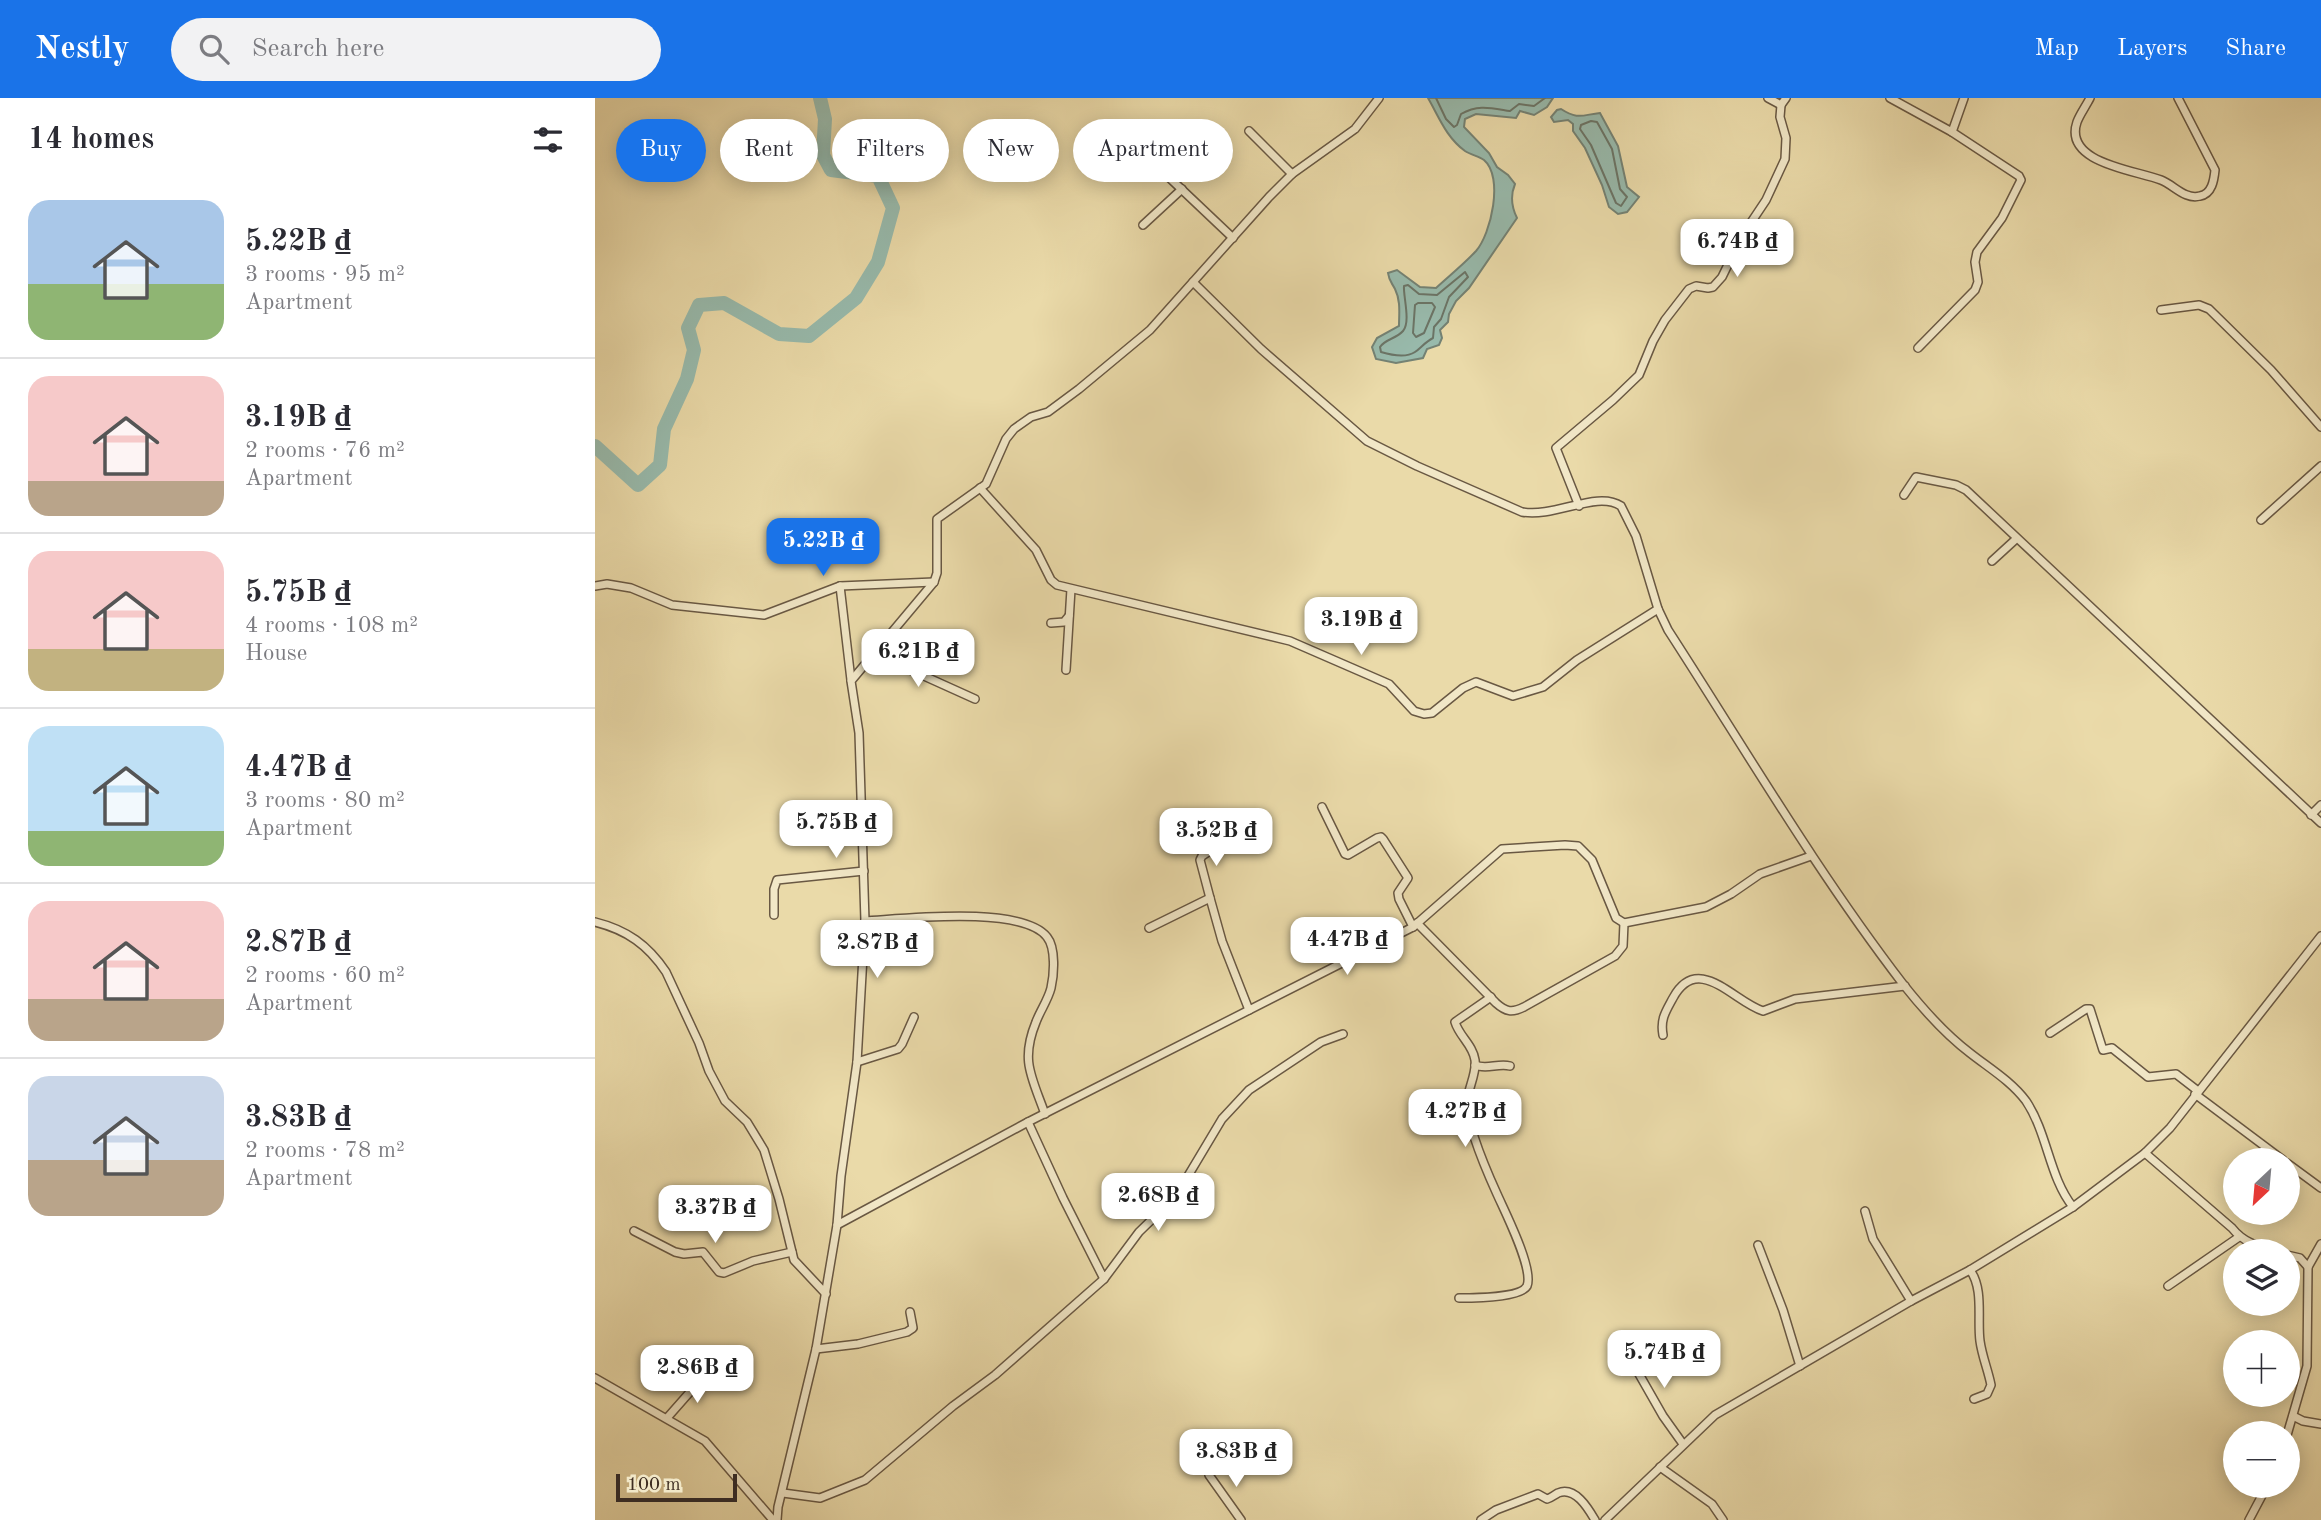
<!DOCTYPE html>
<html lang="en">
<head>
<meta charset="utf-8">
<style>
  :root { --surface:#fff; --page:#f2f2f3; --text:#2b2b33; --muted:#7c7c81; --line:#e1e1e2; --accent:#1a73e8 }
  body { margin:0; font-family:"Old Standard TT",serif; background:var(--page); color:var(--text); height:100vh; display:flex; flex-direction:column; font-size:26px; white-space:nowrap }
  * { box-sizing:border-box; margin:0 }
  p { font-size:23px; color:var(--muted) }
  .icon { flex:none; width:38px; height:38px; fill:none; stroke:currentColor; stroke-width:2; stroke-linecap:round; stroke-linejoin:round }
  .map { position:relative; flex:1; overflow:hidden }
  .side { display:flex; flex-direction:column; background:var(--surface); width:595px }
  .side>* { flex:none }
  .guide { position:absolute; left:21px; top:21px; width:665px; height:63px; display:flex; gap:14px }
  .needle { width:46px; rotate:206deg }
  .tools { position:absolute; left:1628px; top:1050px; display:grid; gap:14px }
  .tools a { display:grid; place-items:center; width:77px; height:77px; border-radius:50%; background:var(--surface); box-shadow:0 4px 18px #0003; font-size:35px }
  .scale { position:absolute; left:21px; bottom:18px; width:121px; box-sizing:border-box; padding-left:7px; border:4px solid #3e2d21; border-top:0; font-size:19px; line-height:24px; white-space:nowrap; color:#3e2d21; -webkit-text-stroke:5px #f1e7c7; paint-order:stroke }
  .price { position:absolute; translate:-50% -60px; padding:0 16px; border-radius:14px; background:#fff; color:#222; font-size:23px; line-height:46px; filter:drop-shadow(0 2px 4px #0008) }
  .price::after { content:''; position:absolute; left:50%; top:42px; width:21px; height:16px; margin-left:-10px; background:inherit; clip-path:polygon(0 0,100% 0,50% 100%) }
  .price.on { background:var(--accent); color:#fff }
  ul { padding:0; list-style:none }
  li { display:flex; align-items:center; gap:21px; height:175px; padding:0 28px }
  li+li { border-top:2px solid var(--line) }
  li span { display:grid; place-items:center; flex:none; width:196px; height:140px; border-radius:21px; color:#555 }
  li>.icon { margin-inline-start:auto }
  span .icon { width:84px; height:84px; fill:#fffc; stroke-width:1 }
  li b { font-size:30px }
  h2 { display:flex; justify-content:space-between; align-items:center; height:84px; padding:0 28px; font-size:30px }
  .chip { padding:0 24px; border-radius:32px; background:var(--surface); box-shadow:0 4px 18px #0003; font-size:24px; line-height:63px }
  .chip.on { background:var(--accent); color:#fff }
  header { display:flex; align-items:center; gap:42px; box-sizing:border-box; height:98px; padding:0 35px; background:var(--accent); color:#fff }
  header strong { font-size:33px }
  nav { display:flex; gap:38px; margin-inline-start:auto; font-size:24px }
  .search { width:490px; height:63px; background:var(--page); display:flex; align-items:center; gap:18px; box-sizing:border-box; padding:0 24px; border-radius:38px; color:var(--muted); font-size:26px }
  main { display:flex; flex:1; min-height:0 }
  .map>svg:first-child { display:block }
</style>
</head>
<body>
<header>
<strong>Nestly</strong>
<div class="search"><svg class="icon" aria-label="search" viewBox="0 0 24 24"><circle cx="10" cy="10" r="6"/><path d="M15 15l6 6"/></svg>Search here</div>
<nav><a>Map</a><a>Layers</a><a>Share</a></nav>
</header>
<main>
<section class="side">
<h2>14 homes<svg class="icon" aria-label="filters" viewBox="0 0 24 24"><path d="M4 7h16M4 17h16"/><circle cx="9" cy="7" r="2"/><circle cx="15" cy="17" r="2"/></svg></h2>
<ul>
<li><span style="background:linear-gradient(#a9c7e8 60%,#8fb573 0)"><svg class="icon" aria-label="home" viewBox="0 0 24 24"><path d="M3 11l9-7 9 7M6 9v11h12V9"/></svg></span><div><b>5.22B ₫</b><p>3 rooms · 95 m²</p><p>Apartment</p></div></li>
<li><span style="background:linear-gradient(#f6c9c9 75%,#b9a48a 0)"><svg class="icon" aria-label="home" viewBox="0 0 24 24"><path d="M3 11l9-7 9 7M6 9v11h12V9"/></svg></span><div><b>3.19B ₫</b><p>2 rooms · 76 m²</p><p>Apartment</p></div></li>
<li><span style="background:linear-gradient(#f6c9c9 70%,#c2b280 0)"><svg class="icon" aria-label="home" viewBox="0 0 24 24"><path d="M3 11l9-7 9 7M6 9v11h12V9"/></svg></span><div><b>5.75B ₫</b><p>4 rooms · 108 m²</p><p>House</p></div></li>
<li><span style="background:linear-gradient(#bfe0f5 75%,#8fb573 0)"><svg class="icon" aria-label="home" viewBox="0 0 24 24"><path d="M3 11l9-7 9 7M6 9v11h12V9"/></svg></span><div><b>4.47B ₫</b><p>3 rooms · 80 m²</p><p>Apartment</p></div></li>
<li><span style="background:linear-gradient(#f6c9c9 70%,#b9a48a 0)"><svg class="icon" aria-label="home" viewBox="0 0 24 24"><path d="M3 11l9-7 9 7M6 9v11h12V9"/></svg></span><div><b>2.87B ₫</b><p>2 rooms · 60 m²</p><p>Apartment</p></div></li>
<li><span style="background:linear-gradient(#c9d6e8 60%,#b9a48a 0)"><svg class="icon" aria-label="home" viewBox="0 0 24 24"><path d="M3 11l9-7 9 7M6 9v11h12V9"/></svg></span><div><b>3.83B ₫</b><p>2 rooms · 78 m²</p><p>Apartment</p></div></li>
</ul>
</section>
<div class="map">
<svg width="1726" height="1422" viewBox="0 0 1726 1422">
  <rect width="100%" height="100%" fill="#eadaa9"/>
  <filter id="stains"><feTurbulence type="fractalNoise" baseFrequency=".00286" numOctaves="4"/><feColorMatrix values="0 0 0 0 .2 0 0 0 0 .09 0 0 0 0 .02 0 0 0 .5 -.17"/></filter>
  <radialGradient id="worn" r=".72"><stop offset=".6" stop-color="#630" stop-opacity="0"/><stop offset="1" stop-color="#630" stop-opacity=".3"/></radialGradient>
  <!-- water -->
  <g fill="#98baac" stroke="#748274" stroke-width="2">
    <path d="M 833,0 L 958,0 L 952,9 L 939,17 L 925,13 L 921,20 L 881,16 L 870,21 L 869,29 L 894,55 L 902,69 L 913,77 L 920,86 C 915,98 916,108 922,120 L 874,190 L 861,203 L 854,216 L 853,224 L 845,232 L 847,240 L 844,247 L 832,251 L 828,260 L 801,265 L 781,261 L 777,249 L 782,240 L 804,228 C 804,216 806,203 800,191 C 797,185 794,183 793,175 L 802,172 L 825,189 L 841,190 C 854,178 869,166 881,153 C 896,136 909,79 889,62 C 884,58 876,57 870,53 C 851,39 844,19 833,0 Z"/>
    <path d="M 966,11 C 983,22 987,17 1005,15 L 1023,48 L 1032,89 L 1044,99 L 1032,114 L 1023,116 L 1014,109 L 1007,87 L 990,50 L 978,33 L 978,26 L 973,22 L 959,24 L 956,19 L 962,12 Z"/>
  </g>
  <g fill="none" stroke-linecap="round" stroke-linejoin="round">
    <!-- shore -->
    <g stroke="#6b7466" stroke-width="2">
      <path d="M 841,0 L 851,21 L 859,29 L 862,27 L 866,16 C 883,6 896,10 915,13 L 924,6 L 939,8 L 950,0"/>
      <path d="M 996,23 L 1002,24 L 1017,51 L 1025,91 L 1032,99 L 1026,108 L 1021,105 L 996,47 L 985,31 L 986,27 Z"/>
      <path d="M 870,174 L 873,179 L 854,199 L 846,221 L 839,229 L 838,240 C 830,244 826,250 820,254 C 811,260 796,257 786,254 L 785,249 C 790,241 801,241 808,233 C 816,224 808,198 809,188 L 813,187 L 824,196 L 842,197 Z"/>
      <path d="M 823,205 L 837,205 L 840,209 L 829,235 L 821,239 L 818,235 L 820,207 Z"/>
    </g>
    <!-- river -->
    <path stroke="#98baac" stroke-width="14" d="M 0,348 L 43,387 L 65,367 L 69,331 L 92,281 L 99,252 L 93,230 L 104,207 L 129,205 L 184,236 L 214,238 L 261,200 L 283,164 L 298,110 L 283,78 L 236,72 L 228,57 L 230,21 L 225,0"/>
    <!-- street casing -->
    <g stroke="#695843" stroke-width="10">
      <g id="street">
        <path d="M 1173,0 L 1186,7 L 1191,0"/>
        <path d="M 1295,0 L 1357,34 L 1369,0"/>
        <path d="M 1495,0 C 1491,8 1485,16 1482,24 C 1468,65 1540,72 1566,82 C 1579,87 1590,102 1605,98 C 1617,96 1619,82 1620,72 L 1583,0"/>
        <path d="M 654,33 L 697,76"/>
        <path d="M 556,44 L 562,68 L 638,140"/>
        <path d="M 548,127 L 587,91"/>
        <path d="M 598,184 L 666,251 L 772,343 L 822,368 L 927,414 C 960,420 1002,392 1026,408 L 1041,438 L 1063,511 L 1073,532 C 1150,651 1222,774 1308,886 C 1327,910 1350,936 1375,955 C 1394,970 1416,983 1431,1003 C 1453,1036 1454,1079 1478,1109"/>
        <path d="M 1566,212 L 1604,207 L 1614,211 L 1676,272 L 1726,329"/>
        <path d="M 1323,250 L 1380,192 L 1383,184 L 1380,164 L 1382,154 L 1407,120 L 1426,82 L 1424,78 L 1357,34"/>
        <path d="M 385,390 L 441,452 L 456,482 L 462,487 L 695,543 L 794,586 L 819,613 L 829,616 L 837,615 L 868,590 L 881,584 L 918,598 L 948,589 L 982,562 L 1063,511"/>
        <path d="M 1309,397 L 1321,379 L 1361,387 L 1371,392 L 1726,725"/>
        <path d="M 984,408 L 961,350 L 1018,302 L 1044,277 L 1058,243 L 1070,222 L 1094,191 L 1101,188 L 1113,190 L 1118,189 L 1127,179 L 1147,138 L 1171,102 L 1190,61 L 1191,40 L 1185,19 L 1186,7"/>
        <path d="M 1666,422 L 1726,368"/>
        <path d="M 1397,463 L 1421,441"/>
        <path d="M 0,488 L 12,486 L 36,490 L 77,507 L 169,517 L 245,488 L 339,484"/>
        <path d="M 245,488 L 256,582"/>
        <path d="M 456,525 L 469,524 L 474,518"/>
        <path d="M 273,561 L 318,573 L 380,601"/>
        <path d="M 471,572 L 476,491"/>
        <path d="M 727,709 L 750,756 L 753,757 L 782,740 L 786,739 L 788,741 L 813,780 L 803,795 L 804,801 L 818,829"/>
        <path d="M 1716,717 L 1726,707"/>
        <path d="M 615,800 L 605,762 L 607,758 L 633,741"/>
        <path d="M 179,817 L 179,791 L 182,782 L 269,773"/>
        <path d="M 270,823 C 308,821 427,807 452,839 C 461,850 459,877 456,890 C 453,902 445,913 441,924 C 425,963 437,979 450,1016"/>
        <path d="M 0,824 C 32,832 53,847 71,874 L 104,945 L 114,973 L 130,1003 L 152,1024 L 169,1052 L 184,1101 L 199,1162 L 231,1196"/>
        <path d="M 822,825 L 901,905 C 911,914 917,915 929,909 L 1020,858 L 1028,848 L 1029,825"/>
        <path d="M 554,830 L 615,800 L 627,843 L 654,912"/>
        <path d="M 1455,935 L 1491,911 L 1495,911 L 1508,952 L 1517,950 L 1553,979 L 1581,976 L 1603,993"/>
        <path d="M 1068,937 C 1065,921 1071,913 1078,900 C 1103,854 1139,904 1168,913 L 1200,901 L 1310,888"/>
        <path d="M 262,964 L 303,951 L 307,946 L 319,919"/>
        <path d="M 880,967 C 891,972 903,965 915,968"/>
        <path d="M 1600,996 L 1688,1062"/>
        <path d="M 433,1024 L 468,1100 L 509,1181 L 544,1134 L 581,1098 L 627,1021 L 654,992 L 726,944 L 748,936"/>
        <path d="M 1550,1055 L 1637,1130 C 1648,1144 1662,1148 1679,1153"/>
        <path d="M 1692,1065 L 1726,1090"/>
        <path d="M 1270,1113 L 1278,1141 L 1316,1203"/>
        <path d="M 242,1127 L 433,1024 L 818,829 L 907,751 L 970,747 L 983,748 L 997,762 L 1021,820 L 1029,825 L 1111,809 L 1136,796 L 1165,776 L 1216,758"/>
        <path d="M 39,1133 L 80,1154 L 89,1156 L 108,1154 L 124,1174 L 129,1175 L 158,1163 L 197,1154"/>
        <path d="M 1163,1147 L 1188,1212 L 1205,1268"/>
        <path d="M 1692,1157 L 1705,1160 L 1713,1169 L 1712,1268 L 1692,1337"/>
        <path d="M 1713,1169 L 1726,1146"/>
        <path d="M 1375,1172 C 1389,1191 1382,1221 1385,1243 C 1387,1258 1393,1272 1396,1287 L 1392,1296 L 1379,1301"/>
        <path d="M 1573,1188 L 1644,1139"/>
        <path d="M 864,1200 C 877,1200 926,1200 932,1188 C 939,1171 910,1114 902,1096 C 892,1074 872,1028 872,1004 C 873,990 882,975 880,962 C 878,947 864,938 860,924 L 896,899"/>
        <path d="M 221,1251 L 263,1246 L 312,1234 L 318,1230 L 315,1214"/>
        <path d="M 1029,1263 L 1040,1269 L 1068,1318 L 1088,1346"/>
        <path d="M 0,1280 L 110,1343 L 178,1422"/>
        <path d="M 1698,1318 L 1708,1323 L 1726,1326"/>
        <path d="M 72,1320 L 102,1286 L 114,1277"/>
        <path d="M 1065,1369 L 1117,1406 L 1128,1422"/>
        <path d="M 614,1377 L 646,1422"/>
        <path d="M 188,1395 L 225,1400 L 270,1382 L 358,1308 L 400,1277 L 509,1181"/>
        <path d="M 182,1422 L 183,1409 L 221,1251 L 242,1127 L 246,1078 L 262,964 L 270,823 L 264,635 L 256,583 L 339,484 L 342,475 L 342,421 L 391,386 L 411,341 L 419,331 L 436,319 L 453,314 L 484,291 L 555,232 L 674,99 L 697,76 L 760,31 L 784,0"/>
        <path d="M 886,1422 L 901,1412 L 943,1396 L 952,1401 C 956,1400 959,1397 963,1395 C 980,1388 993,1410 1000,1422"/>
        <path d="M 1010,1422 L 1120,1317 L 1316,1203 L 1375,1172 L 1478,1109 L 1550,1055 L 1575,1030 L 1726,838"/>
        <path d="M 1654,1422 L 1672,1388"/>
      </g>
    </g>
    <!-- street -->
    <use href="#street" stroke="#f1e7c7" stroke-width="7"/>
  </g>
  <rect width="100%" height="100%" filter="url(#stains)"/>
  <rect width="100%" height="100%" fill="url(#worn)"/>
</svg>
<div class="tools">
<a><svg class="needle" viewBox="-14 -14 28 28"><path d="M0-13l5 13h-10z" fill="#e53935"/><path d="M0 13l5-13h-10z" fill="#7c7c81"/></svg></a>
<a><svg class="icon" aria-label="layers" viewBox="0 0 24 24"><path d="M12 4l9 5-9 5-9-5zM3 14l9 5 9-5"/></svg></a>
<a>+</a>
<a>−</a>
</div>
<div class="scale">100 m</div>
<b class="price" style="left:1142px;top:181px">6.74B ₫</b>
<b class="price on" style="left:228px;top:480px">5.22B ₫</b>
<b class="price" style="left:766px;top:559px">3.19B ₫</b>
<b class="price" style="left:323px;top:591px">6.21B ₫</b>
<b class="price" style="left:241px;top:762px">5.75B ₫</b>
<b class="price" style="left:621px;top:770px">3.52B ₫</b>
<b class="price" style="left:752px;top:879px">4.47B ₫</b>
<b class="price" style="left:282px;top:882px">2.87B ₫</b>
<b class="price" style="left:870px;top:1051px">4.27B ₫</b>
<b class="price" style="left:563px;top:1135px">2.68B ₫</b>
<b class="price" style="left:120px;top:1147px">3.37B ₫</b>
<b class="price" style="left:1069px;top:1292px">5.74B ₫</b>
<b class="price" style="left:102px;top:1307px">2.86B ₫</b>
<b class="price" style="left:641px;top:1391px">3.83B ₫</b>
<div class="guide">
<a class="chip on">Buy</a>
<a class="chip">Rent</a>
<a class="chip">Filters</a>
<a class="chip">New</a>
<a class="chip">Apartment</a>
</div>
</div>
</main>
</body>
</html>
